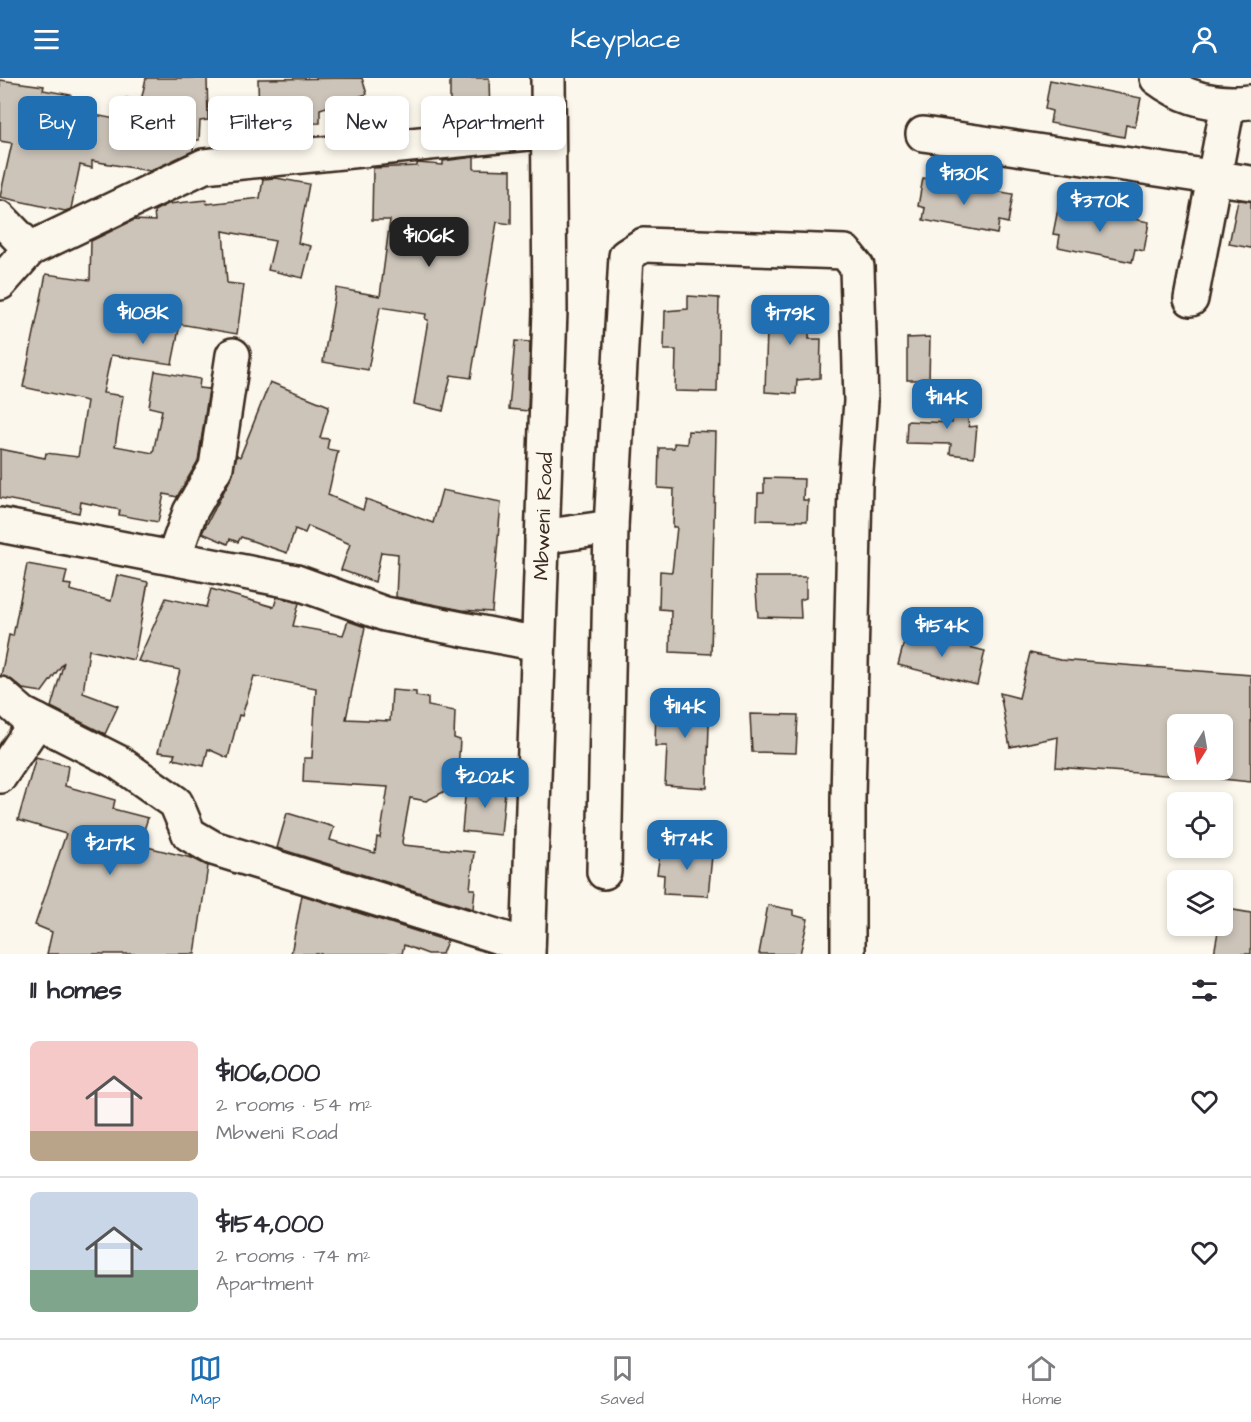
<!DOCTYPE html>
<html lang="en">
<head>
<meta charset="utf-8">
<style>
  :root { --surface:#fff; --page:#f2f2f3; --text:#2b2b33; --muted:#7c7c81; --line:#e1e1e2; --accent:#1f6fb2 }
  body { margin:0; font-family:"Architects Daughter",sans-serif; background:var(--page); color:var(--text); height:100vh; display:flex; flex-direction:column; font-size:22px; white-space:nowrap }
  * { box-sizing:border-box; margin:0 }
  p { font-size:20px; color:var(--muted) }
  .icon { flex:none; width:33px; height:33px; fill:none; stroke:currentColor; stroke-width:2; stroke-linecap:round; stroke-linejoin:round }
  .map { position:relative; height:876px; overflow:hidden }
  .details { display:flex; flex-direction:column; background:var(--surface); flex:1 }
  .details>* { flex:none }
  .banner { position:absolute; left:18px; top:18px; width:600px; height:54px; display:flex; gap:12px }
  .needle { width:39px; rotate:191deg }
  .tools { position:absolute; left:1167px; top:636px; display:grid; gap:12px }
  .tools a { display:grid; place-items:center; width:66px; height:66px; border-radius:9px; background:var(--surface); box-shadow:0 3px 9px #0003; font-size:30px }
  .price { position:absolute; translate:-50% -51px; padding:0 14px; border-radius:12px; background:var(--accent); color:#fff; font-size:20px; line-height:39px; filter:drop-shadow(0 2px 3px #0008) }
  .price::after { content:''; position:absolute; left:50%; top:36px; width:18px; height:14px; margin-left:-9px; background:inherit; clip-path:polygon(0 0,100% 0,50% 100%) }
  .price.active { background:#222; color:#fff }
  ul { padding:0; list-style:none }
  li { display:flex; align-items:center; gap:18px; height:150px; padding:0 30px }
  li+li { border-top:2px solid var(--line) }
  li span { display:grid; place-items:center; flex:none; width:168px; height:120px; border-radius:9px; color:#555 }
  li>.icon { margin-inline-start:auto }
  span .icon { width:72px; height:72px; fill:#fffc; stroke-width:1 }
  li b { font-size:26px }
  h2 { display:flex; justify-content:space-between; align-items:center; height:72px; padding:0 30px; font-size:26px }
  .tag { padding:0 21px; border-radius:9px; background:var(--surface); box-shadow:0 3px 9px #0003; font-size:21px; line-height:54px }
  .tag.active { background:var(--accent); color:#fff }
  header { display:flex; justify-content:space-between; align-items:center; height:78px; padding:0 30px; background:var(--accent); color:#fff; font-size:27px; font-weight:600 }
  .menu { display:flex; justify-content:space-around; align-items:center; height:84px; border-top:2px solid var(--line); background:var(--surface); font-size:16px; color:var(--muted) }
  .menu a { display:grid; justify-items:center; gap:3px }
  .menu .active { color:var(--accent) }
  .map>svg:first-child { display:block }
</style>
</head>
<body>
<header><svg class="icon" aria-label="menu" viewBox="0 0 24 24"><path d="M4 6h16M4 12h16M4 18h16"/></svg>Keyplace<svg class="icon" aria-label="person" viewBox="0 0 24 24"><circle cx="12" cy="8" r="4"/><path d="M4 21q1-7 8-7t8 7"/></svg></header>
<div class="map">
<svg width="1251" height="876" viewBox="0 0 1251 876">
  <rect width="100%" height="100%" fill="#fbf7ec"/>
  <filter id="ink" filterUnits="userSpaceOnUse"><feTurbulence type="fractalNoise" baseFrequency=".0167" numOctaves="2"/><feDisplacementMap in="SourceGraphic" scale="12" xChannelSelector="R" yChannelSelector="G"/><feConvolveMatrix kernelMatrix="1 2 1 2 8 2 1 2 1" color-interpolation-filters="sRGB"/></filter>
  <g filter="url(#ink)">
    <!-- building -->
    <g fill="#ccc4b9" stroke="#3b2a1e" stroke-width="1.5">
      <path d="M 146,0 L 207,0 L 208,42 L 200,43 L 199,62 L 194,62 L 193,73 L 150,93 L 92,83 L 92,90 L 80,87 L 71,131 L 65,133 L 0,119 L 12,65 L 0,63 L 0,2 L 44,8 L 43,12 L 71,17 L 69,32 L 120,42 L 126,20 L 141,23 Z"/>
      <path d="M 362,0 L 367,16 L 320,31 L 320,45 L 259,46 L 258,1 Z"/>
      <path d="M 450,0 L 489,0 L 490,40 L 443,45 L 442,33 L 450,32 Z"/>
      <path d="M 1050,2 L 1141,20 L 1135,49 L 1126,47 L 1124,59 L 1050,45 L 1052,33 L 1045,31 Z"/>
      <path d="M 474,79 L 474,91 L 511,92 L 511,146 L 497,144 L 471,300 L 451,297 L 443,333 L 414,326 L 428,242 L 425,241 L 426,236 L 380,229 L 368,292 L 323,284 L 336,210 L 380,218 L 390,142 L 372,142 L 373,90 L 417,88 L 417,85 L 443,87 L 443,83 Z"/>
      <path d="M 276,100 L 309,106 L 298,165 L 311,168 L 303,200 L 268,192 L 275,163 L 223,153 L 227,205 L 244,207 L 237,256 L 180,246 L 172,286 L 111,277 L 103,315 L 123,318 L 115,368 L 153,375 L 162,332 L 149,329 L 155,293 L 200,301 L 199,310 L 209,311 L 198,383 L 177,419 L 164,416 L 158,444 L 119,437 L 120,432 L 81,424 L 79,435 L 0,420 L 0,371 L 45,380 L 46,375 L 78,379 L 87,323 L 23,309 L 46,196 L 90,202 L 91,163 L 134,142 L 155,143 L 154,133 L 168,126 L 206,122 L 207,126 L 260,120 L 263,101 Z"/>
      <path d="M 923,100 L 1013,116 L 1008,145 L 999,143 L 997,156 L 923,142 L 925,130 L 918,128 Z"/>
      <path d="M 1238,122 L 1251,123 L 1251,170 L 1229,166 Z"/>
      <path d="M 1059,126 L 1149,144 L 1144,173 L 1135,171 L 1132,184 L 1058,169 L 1060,157 L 1053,156 Z"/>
      <path d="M 688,218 L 719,220 L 717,314 L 675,313 L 676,272 L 664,272 L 665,233 L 688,231 Z"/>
      <path d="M 768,220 L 810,221 L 809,261 L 821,261 L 820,300 L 797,302 L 796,316 L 765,314 Z"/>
      <path d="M 930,259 L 929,302 L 907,302 L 907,260 Z"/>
      <path d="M 515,263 L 530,264 L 528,333 L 509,331 Z"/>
      <path d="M 270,304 L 329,328 L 320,360 L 329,361 L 327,371 L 338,373 L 328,417 L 363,432 L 366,421 L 433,445 L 442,412 L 501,424 L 492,534 L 462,532 L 396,519 L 398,476 L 381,474 L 375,504 L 341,492 L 350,466 L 308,448 L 305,455 L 295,451 L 287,475 L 241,459 L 238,464 L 230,461 L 228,466 L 202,455 L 232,398 L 237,377 L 240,379 Z"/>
      <path d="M 954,310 L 963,310 L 969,349 L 977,348 L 974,379 L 950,376 L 951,366 L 906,365 L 907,343 L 952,345 Z"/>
      <path d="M 688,353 L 716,354 L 711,576 L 670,574 L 671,532 L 659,531 L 660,493 L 672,494 L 677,449 L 673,449 L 674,411 L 658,410 L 659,370 L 674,370 L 674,365 L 687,366 Z"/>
      <path d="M 764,400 L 804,401 L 803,422 L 808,422 L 807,443 L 757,442 L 758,415 L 764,415 Z"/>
      <path d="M 27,486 L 67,493 L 64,506 L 71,507 L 70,512 L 111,523 L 117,497 L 148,504 L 134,582 L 89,572 L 83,615 L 118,628 L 105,656 L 51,629 L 64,584 L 42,614 L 23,611 L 12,602 L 1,598 L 9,557 L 13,558 Z"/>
      <path d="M 755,499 L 806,499 L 806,520 L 800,522 L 801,540 L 758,539 Z"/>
      <path d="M 211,511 L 274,529 L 277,519 L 299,525 L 293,548 L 343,557 L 348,543 L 365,549 L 346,641 L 390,643 L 392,612 L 416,614 L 416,618 L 428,620 L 428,628 L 455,633 L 454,660 L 460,662 L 457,707 L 426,723 L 410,720 L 402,764 L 403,767 L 474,774 L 470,811 L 475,811 L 473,831 L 277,770 L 287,735 L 334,749 L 330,762 L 375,775 L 377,759 L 380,760 L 388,709 L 303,704 L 304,680 L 312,680 L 316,610 L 254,598 L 242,638 L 239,637 L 228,680 L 208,671 L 204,688 L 173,681 L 175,676 L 158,674 L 180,592 L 138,583 L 166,520 L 206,529 Z"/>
      <path d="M 907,553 L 985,573 L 977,607 L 898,587 Z"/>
      <path d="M 1030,575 L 1060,582 L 1251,597 L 1251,704 L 1222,701 L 1222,646 L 1178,646 L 1178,698 L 1056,689 L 1058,659 L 1010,669 L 1000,615 L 1019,620 Z"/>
      <path d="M 679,614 L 710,615 L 707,710 L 665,707 L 667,668 L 655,668 L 656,628 L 679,627 Z"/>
      <path d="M 750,636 L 798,637 L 796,675 L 752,674 Z"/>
      <path d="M 36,679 L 68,688 L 65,708 L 115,722 L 113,731 L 148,740 L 139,767 L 192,780 L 208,788 L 195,876 L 47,876 L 52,854 L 35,847 L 66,756 L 18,742 Z"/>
      <path d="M 487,702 L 506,703 L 501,757 L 462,753 L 465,719 Z"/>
      <path d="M 685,764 L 709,766 L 709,777 L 712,778 L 708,818 L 663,816 L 664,797 L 657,796 L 660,776 L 684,775 Z"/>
      <path d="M 302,817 L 447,863 L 442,876 L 428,876 L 404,867 L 402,876 L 291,876 Z"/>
      <path d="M 768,827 L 793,832 L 793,837 L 808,841 L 800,876 L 759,876 Z"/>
      <path d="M 1222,830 L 1251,835 L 1251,876 L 1214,876 L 1219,848 L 1222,848 Z"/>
    </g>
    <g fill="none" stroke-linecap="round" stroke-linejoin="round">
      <!-- minor casing -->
      <g stroke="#3b2a1e" stroke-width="38">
        <g id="minor">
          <path d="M 1157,0 C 1185,21 1215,28 1249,24"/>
          <path d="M 923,56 L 1251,105"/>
          <path d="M 0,140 L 30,171"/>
          <path d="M 0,205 L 30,171 L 204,88 L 548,53"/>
          <path d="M 1191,221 L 1228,26"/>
          <path d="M 0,447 L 296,504 L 385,536 L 538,566"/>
          <path d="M 542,459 L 611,449 L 626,178 L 643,167 L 845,174 L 857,189 L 861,323 L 855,407 L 848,721 L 848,876"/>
          <path d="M 174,479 L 190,434 L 216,389 L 233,277"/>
          <path d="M 0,616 L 23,636 L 118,684 L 176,725 L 189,756 L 213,770 L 528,868"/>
          <path d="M 0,698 L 37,643"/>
          <path d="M 604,794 L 611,449"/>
          <path id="s1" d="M 528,876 L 550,232 L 548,0"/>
        </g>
      </g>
      <!-- minor -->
      <use href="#minor" stroke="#fbf7ec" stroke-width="33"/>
    </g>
  </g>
  <g text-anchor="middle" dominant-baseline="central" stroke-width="4.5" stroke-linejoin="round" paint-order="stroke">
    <!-- street labels -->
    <g font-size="21" fill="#3b2a1e" stroke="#fbf7ec">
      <text stroke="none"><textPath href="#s1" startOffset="438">Mbweni Road</textPath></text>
    </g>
  </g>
</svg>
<div class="tools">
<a><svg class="needle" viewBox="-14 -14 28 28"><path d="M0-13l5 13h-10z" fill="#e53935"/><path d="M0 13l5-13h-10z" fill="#7c7c81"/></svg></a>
<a><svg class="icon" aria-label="locate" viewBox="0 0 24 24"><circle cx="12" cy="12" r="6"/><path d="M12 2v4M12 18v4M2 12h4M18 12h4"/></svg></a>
<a><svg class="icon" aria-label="layers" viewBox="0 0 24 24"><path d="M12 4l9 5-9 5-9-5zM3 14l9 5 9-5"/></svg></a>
</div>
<b class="price" style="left:964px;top:128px">$130K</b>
<b class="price" style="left:1100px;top:155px">$370K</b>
<b class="price active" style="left:429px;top:190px">$106K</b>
<b class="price" style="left:143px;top:267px">$108K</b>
<b class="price" style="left:790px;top:268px">$179K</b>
<b class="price" style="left:947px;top:352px">$114K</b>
<b class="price" style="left:942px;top:580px">$154K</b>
<b class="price" style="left:685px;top:661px">$114K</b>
<b class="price" style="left:485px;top:731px">$202K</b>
<b class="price" style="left:687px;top:793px">$174K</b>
<b class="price" style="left:110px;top:798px">$217K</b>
<div class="banner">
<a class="tag active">Buy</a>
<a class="tag">Rent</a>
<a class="tag">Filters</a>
<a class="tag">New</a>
<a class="tag">Apartment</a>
</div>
</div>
<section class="details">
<h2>11 homes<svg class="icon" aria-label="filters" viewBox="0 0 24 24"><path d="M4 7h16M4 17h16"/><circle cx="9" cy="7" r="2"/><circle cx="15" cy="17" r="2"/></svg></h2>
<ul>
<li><span style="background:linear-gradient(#f6c9c9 75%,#b9a48a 0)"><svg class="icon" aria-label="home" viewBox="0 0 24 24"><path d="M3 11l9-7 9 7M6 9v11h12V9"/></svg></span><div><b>$106,000</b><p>2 rooms · 54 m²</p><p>Mbweni Road</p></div><svg class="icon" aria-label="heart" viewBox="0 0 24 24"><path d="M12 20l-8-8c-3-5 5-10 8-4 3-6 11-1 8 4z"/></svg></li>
<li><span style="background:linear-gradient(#c9d6e8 65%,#7fa58c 0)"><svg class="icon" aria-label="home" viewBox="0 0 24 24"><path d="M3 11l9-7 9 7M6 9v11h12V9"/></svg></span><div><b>$154,000</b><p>2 rooms · 74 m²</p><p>Apartment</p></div><svg class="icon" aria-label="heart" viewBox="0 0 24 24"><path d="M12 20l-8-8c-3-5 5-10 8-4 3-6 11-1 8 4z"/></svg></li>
</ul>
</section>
<nav class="menu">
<a class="active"><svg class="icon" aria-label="map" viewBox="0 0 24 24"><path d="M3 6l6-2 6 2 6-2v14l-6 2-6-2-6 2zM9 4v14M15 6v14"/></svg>Map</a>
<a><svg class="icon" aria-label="saved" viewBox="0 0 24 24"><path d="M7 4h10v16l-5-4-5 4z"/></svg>Saved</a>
<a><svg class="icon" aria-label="home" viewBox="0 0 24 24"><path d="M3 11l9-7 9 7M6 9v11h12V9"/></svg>Home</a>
</nav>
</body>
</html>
